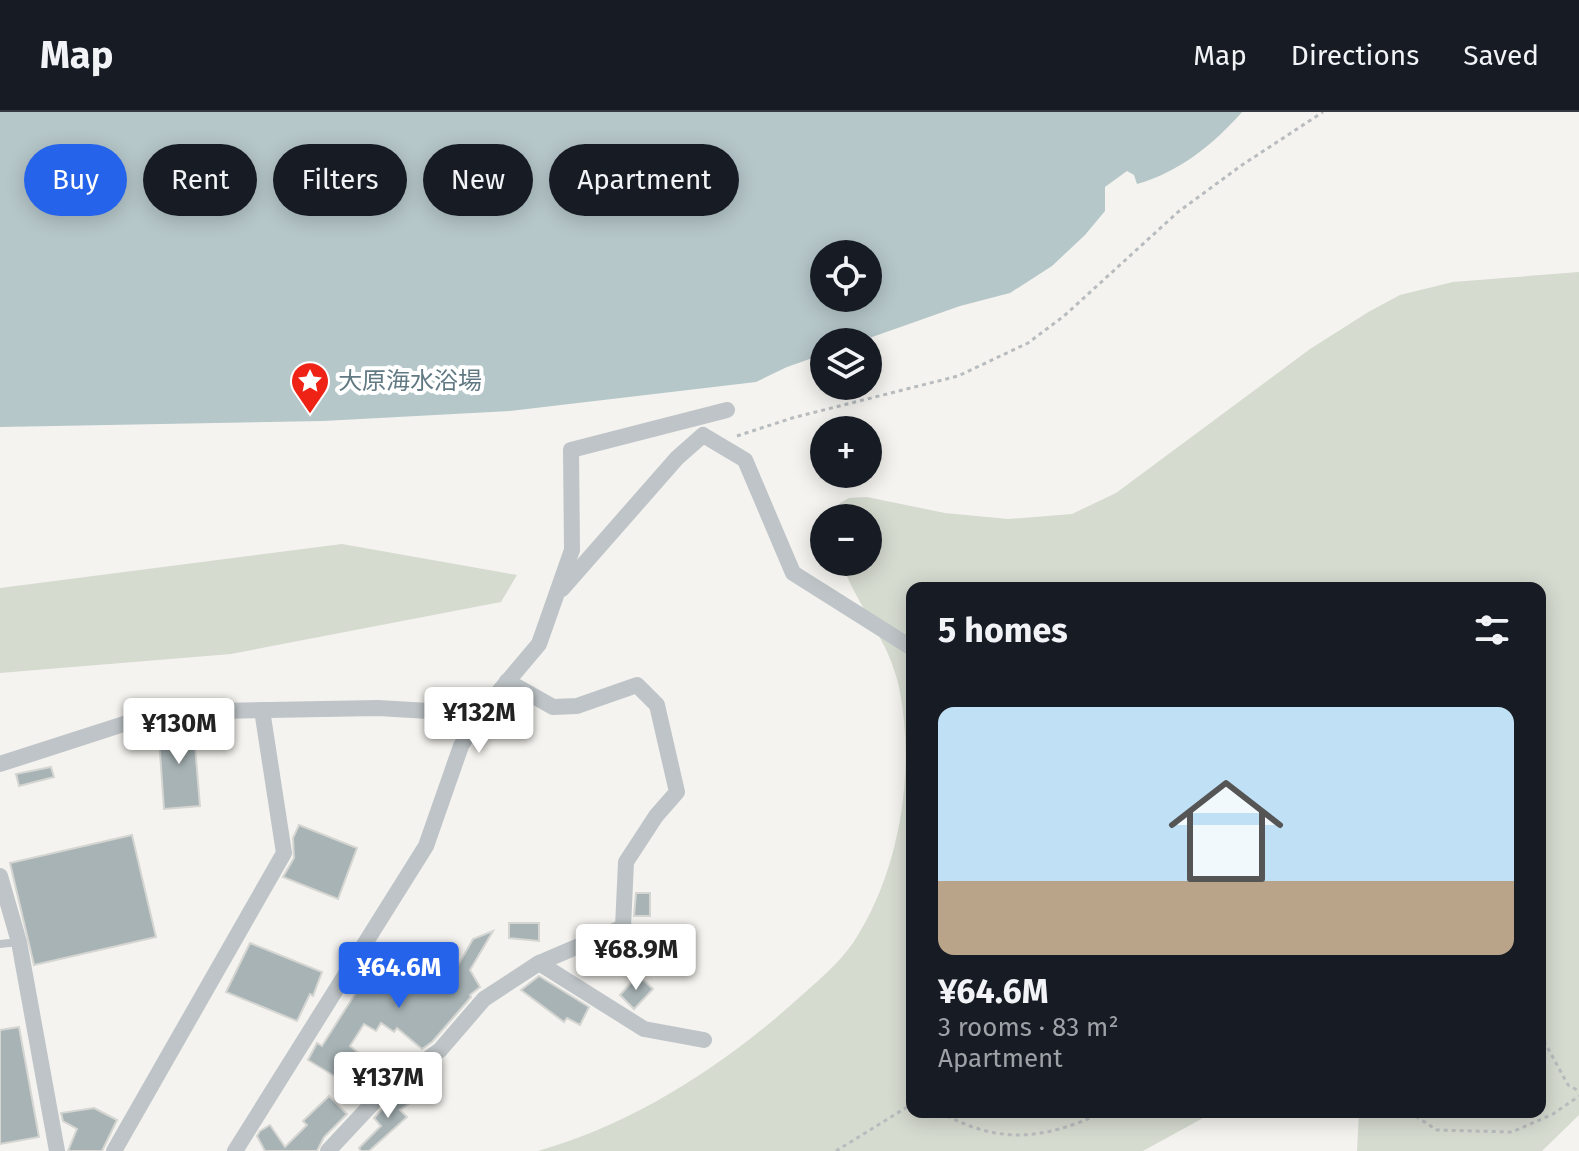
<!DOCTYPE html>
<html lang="en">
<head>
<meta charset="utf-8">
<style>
  :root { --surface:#171b24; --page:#242831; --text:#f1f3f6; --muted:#9ea1a6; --line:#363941; --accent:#2563eb }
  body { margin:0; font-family:"Fira Sans","Noto Sans JP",sans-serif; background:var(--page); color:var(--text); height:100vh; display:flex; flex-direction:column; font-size:30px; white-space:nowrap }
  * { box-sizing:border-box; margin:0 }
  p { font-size:26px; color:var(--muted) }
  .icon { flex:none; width:44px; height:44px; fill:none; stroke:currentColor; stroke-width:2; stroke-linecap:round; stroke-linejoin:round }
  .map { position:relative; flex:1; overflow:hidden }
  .side { position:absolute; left:906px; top:470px; width:640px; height:536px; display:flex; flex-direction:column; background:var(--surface); border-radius:16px; box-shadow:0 4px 20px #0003 }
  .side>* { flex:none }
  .banner { position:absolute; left:24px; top:32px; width:760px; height:72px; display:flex; gap:16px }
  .fabs { position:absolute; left:810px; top:128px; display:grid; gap:16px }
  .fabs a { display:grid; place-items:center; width:72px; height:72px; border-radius:50%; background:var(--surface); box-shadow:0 4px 20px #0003; font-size:40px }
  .price { position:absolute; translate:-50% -68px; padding:0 18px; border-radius:8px; background:#fff; color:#222; font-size:26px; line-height:52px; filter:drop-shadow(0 2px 4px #0008) }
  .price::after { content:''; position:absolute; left:50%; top:48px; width:24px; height:18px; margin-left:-12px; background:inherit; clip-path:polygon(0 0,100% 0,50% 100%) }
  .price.active { background:var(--accent); color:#fff }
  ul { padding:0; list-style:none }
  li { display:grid; align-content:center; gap:16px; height:424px; padding:0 32px }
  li+li { border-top:2px solid var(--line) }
  li span { display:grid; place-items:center; height:248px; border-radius:16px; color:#555 }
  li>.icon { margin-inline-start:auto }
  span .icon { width:144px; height:144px; fill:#fffc; stroke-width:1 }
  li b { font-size:34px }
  h2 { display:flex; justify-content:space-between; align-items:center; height:96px; padding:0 32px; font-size:34px }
  .pill { padding:0 28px; border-radius:36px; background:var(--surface); box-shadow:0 4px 20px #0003; font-size:28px; line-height:72px }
  .pill.active { background:var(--accent); color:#fff }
  header { display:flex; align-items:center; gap:48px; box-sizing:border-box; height:112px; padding:0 40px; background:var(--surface); border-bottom:2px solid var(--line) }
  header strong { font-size:38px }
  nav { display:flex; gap:44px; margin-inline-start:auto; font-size:28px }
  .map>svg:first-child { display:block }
</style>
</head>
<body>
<header>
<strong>Map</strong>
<nav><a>Map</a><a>Directions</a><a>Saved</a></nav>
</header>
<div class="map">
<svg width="1579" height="1039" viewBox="0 0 1579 1039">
  <rect width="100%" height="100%" fill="#f4f3ef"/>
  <!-- green -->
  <g fill="#d6dbd0">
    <path d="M 1579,160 L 1579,1003 L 1542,1039 L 1357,1039 L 1359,1000 L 1540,1000 L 1540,476 L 912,476 L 912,1000 L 1214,1000 L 1143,1039 L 538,1039 C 635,1012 728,951 802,883 C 820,867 839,851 853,831 C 900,760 916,659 899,575 C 889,528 857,494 841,450 L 868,450 L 868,406 L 832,406 L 840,391 L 849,386 L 867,385 L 945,401 L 1008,407 L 1072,402 L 1116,381 L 1310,237 L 1370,199 L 1400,183 L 1453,170 Z"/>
    <path d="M 342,432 L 517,463 L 501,490 L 231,542 L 0,561 L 0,476 Z"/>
  </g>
  <!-- water -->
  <path fill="#b6c7c9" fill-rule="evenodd" d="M 0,0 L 1242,0 C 1214,32 1178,61 1137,72 L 1134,63 L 1127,59 L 1105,75 L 1105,99 L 1085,123 L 1052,154 L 1010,181 L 960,194 L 858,230 L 824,230 L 824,242 L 787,255 L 756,270 L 510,299 L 323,309 L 0,315 ZM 824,142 L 868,142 L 868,186 L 824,186 Z"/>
  <!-- building -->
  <g fill="#a7b3b5" stroke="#d5d5d2" stroke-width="2">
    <path d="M 193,610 L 200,694 L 164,697 L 158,613 Z"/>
    <path d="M 51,655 L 54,665 L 19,674 L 16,662 Z"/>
    <path d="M 299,713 L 357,736 L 338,787 L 283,765 L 294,746 L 293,726 Z"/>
    <path d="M 132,723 L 156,825 L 34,853 L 10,751 Z"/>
    <path d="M 636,781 L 650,781 L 650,804 L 634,804 Z"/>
    <path d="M 509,811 L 539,811 L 539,829 L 509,826 Z"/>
    <path d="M 493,819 L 470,858 L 480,875 L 470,883 L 471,885 L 432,930 L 422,937 L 397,916 L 394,920 L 381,911 L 376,919 L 364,912 L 350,934 L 385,962 L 375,973 L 365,965 L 363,968 L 357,963 L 349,973 L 308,948 L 317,931 L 322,934 L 367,863 L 374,867 L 388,844 L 399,850 L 403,842 L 426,856 L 430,858 L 433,853 L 440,854 L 453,862 L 473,827 Z"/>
    <path d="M 250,831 L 322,860 L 313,884 L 310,882 L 297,909 L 226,880 Z"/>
    <path d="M 638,863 L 653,877 L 634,897 L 620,883 Z"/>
    <path d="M 539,864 L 589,895 L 580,913 L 567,906 L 564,910 L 521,878 Z"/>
    <path d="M 19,915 L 39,1025 L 0,1032 L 0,918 Z"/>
    <path d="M 406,979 L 413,989 L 400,998 L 407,1005 L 369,1039 L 361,1039 L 359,1036 L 381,1014 L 374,1006 L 391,987 Z"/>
    <path d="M 329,984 L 347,1002 L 324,1025 L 317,1039 L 265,1039 L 257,1024 L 260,1019 L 270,1013 L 285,1035 L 307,1013 L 303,1009 Z"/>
    <path d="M 94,996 L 117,1008 L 102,1039 L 68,1039 L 77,1017 L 63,1009 L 61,1001 Z"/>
  </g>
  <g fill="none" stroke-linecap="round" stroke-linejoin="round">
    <!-- path -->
    <g stroke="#b8bcbe" stroke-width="3" stroke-dasharray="4 4" stroke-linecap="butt">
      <path d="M 737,324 L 792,306 L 958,264 L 1028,231 L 1064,204 L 1178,100 L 1242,53 L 1323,0"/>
      <path d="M 1540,922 L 1568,973 L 1579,979"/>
      <path d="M 940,1000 C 999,1033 1043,1028 1104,1000"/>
      <path d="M 1409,1000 L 1437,1018 L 1512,1020 L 1553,1002 L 1579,984"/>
      <path d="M 836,1039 L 912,992"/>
    </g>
    <!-- lane -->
    <path stroke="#bec4c7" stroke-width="8" d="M 0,832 L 19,830"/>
    <!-- street -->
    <g stroke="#bec4c7" stroke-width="16">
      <path d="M 562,477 L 677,346 L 703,323 L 745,348 L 793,461 L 912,536"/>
      <path d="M 0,652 L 161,600 L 378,596 L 480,602"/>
      <path d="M 0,764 L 19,830 L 57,1039"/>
      <path d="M 539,851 L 644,917 L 704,928"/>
      <path d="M 114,1039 L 284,741 L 262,598"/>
      <path d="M 235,1039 L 426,734 L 461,634 L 480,602 L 539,532 L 572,438 L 571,338 L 727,298"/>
      <path d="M 328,1039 L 384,979 L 440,938 L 484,887 L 539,851 L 623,815 L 626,750 L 656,704 L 677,680 L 657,593 L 637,573 L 577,594 L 553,595 L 507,569"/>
    </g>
  </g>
  <!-- icons -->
  <defs>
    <g id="sight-pin" transform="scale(2)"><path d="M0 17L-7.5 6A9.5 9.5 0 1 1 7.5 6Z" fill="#ef2315" stroke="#fff"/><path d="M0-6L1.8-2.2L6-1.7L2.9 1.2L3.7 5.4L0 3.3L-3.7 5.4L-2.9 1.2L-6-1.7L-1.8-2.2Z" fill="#fff"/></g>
  </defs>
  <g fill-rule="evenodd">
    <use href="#sight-pin" x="310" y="269"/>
  </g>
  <g text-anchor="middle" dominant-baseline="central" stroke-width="8" stroke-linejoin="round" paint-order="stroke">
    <!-- poi labels -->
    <g font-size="24" fill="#617983" stroke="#fff" text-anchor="start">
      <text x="338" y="269">大原海水浴場</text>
    </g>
  </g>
</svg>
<div class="fabs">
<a><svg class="icon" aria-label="locate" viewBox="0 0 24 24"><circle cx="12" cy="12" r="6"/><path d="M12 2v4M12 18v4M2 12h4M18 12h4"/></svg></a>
<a><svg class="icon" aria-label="layers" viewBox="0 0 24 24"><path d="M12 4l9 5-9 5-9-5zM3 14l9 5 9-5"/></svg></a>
<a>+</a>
<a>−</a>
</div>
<b class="price" style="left:479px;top:643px">¥132M</b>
<b class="price" style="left:179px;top:654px">¥130M</b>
<b class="price" style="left:636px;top:880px">¥68.9M</b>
<b class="price active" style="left:399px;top:898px">¥64.6M</b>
<b class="price" style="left:388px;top:1008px">¥137M</b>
<div class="banner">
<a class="pill active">Buy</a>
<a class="pill">Rent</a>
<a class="pill">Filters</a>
<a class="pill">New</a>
<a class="pill">Apartment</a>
</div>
<section class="side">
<h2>5 homes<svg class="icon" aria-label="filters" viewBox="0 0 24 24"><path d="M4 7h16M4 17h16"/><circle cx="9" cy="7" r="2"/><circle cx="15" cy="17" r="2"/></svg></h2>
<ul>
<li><span style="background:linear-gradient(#bfe0f5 70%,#b9a48a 0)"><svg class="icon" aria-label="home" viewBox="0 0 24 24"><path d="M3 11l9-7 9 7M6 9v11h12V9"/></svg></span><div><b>¥64.6M</b><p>3 rooms · 83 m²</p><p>Apartment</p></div></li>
</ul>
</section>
</div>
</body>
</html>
